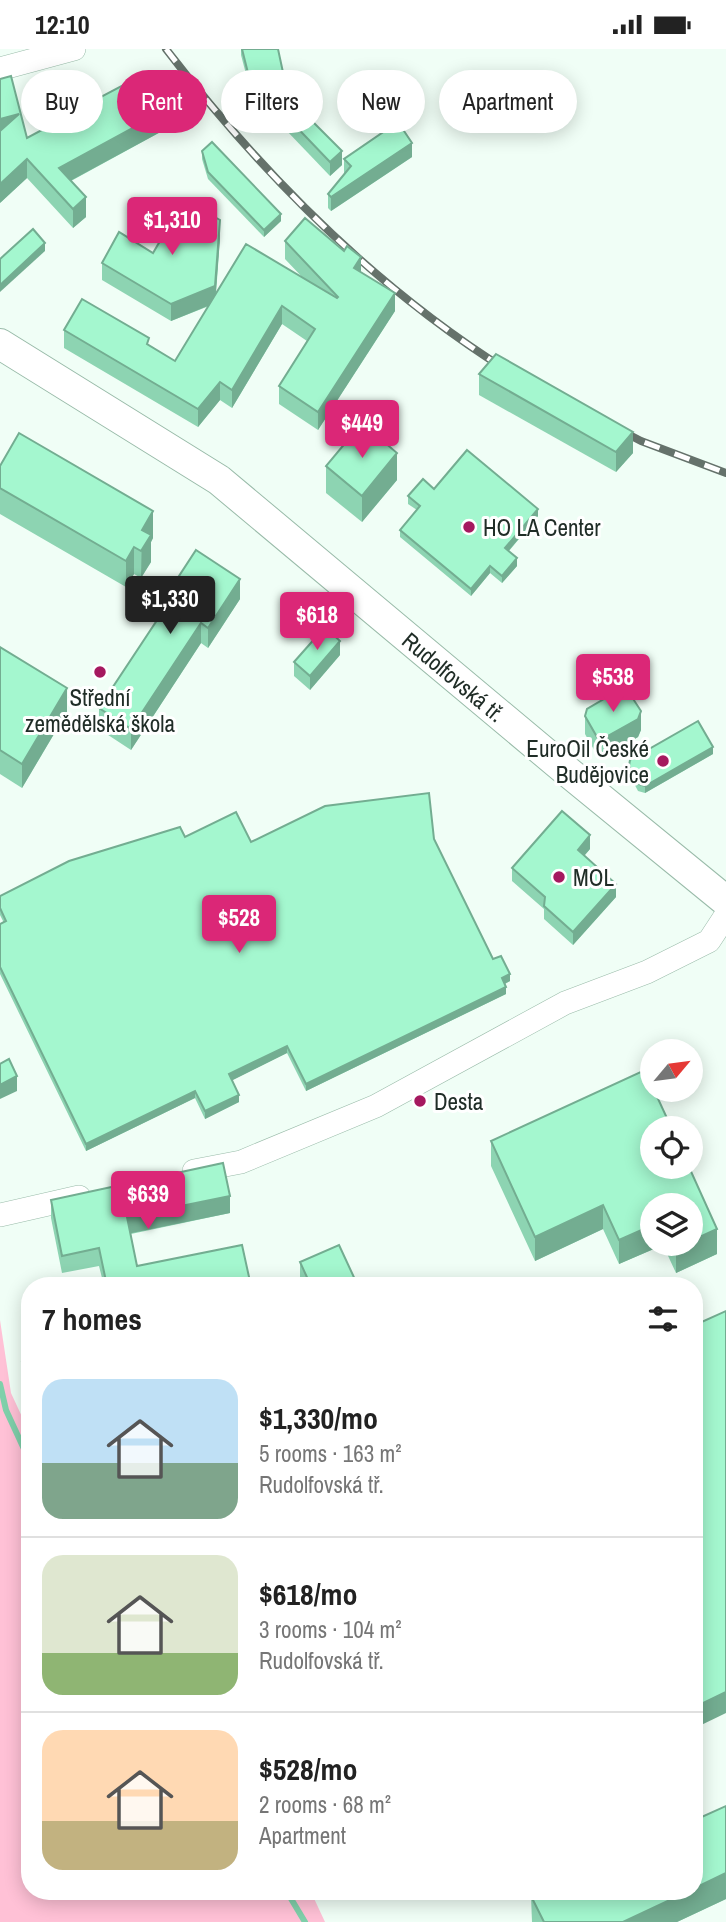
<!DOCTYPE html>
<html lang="en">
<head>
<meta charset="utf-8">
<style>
  :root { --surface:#fff; --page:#f2f2f2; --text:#222; --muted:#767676; --line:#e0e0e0; --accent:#db2777 }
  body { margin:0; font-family:"Archivo Narrow",sans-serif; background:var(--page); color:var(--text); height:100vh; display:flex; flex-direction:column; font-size:26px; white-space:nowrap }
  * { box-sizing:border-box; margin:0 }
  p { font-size:23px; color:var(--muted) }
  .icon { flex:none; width:38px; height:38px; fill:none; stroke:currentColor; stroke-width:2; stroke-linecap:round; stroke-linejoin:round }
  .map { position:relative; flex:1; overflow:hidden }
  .details { position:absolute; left:21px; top:1228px; width:682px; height:623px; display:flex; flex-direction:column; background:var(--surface); border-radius:28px; box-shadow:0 4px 18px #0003 }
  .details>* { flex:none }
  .guide { position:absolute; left:21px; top:21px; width:684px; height:63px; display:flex; gap:14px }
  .needle { width:46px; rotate:61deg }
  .fabs { position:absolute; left:640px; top:990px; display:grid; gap:14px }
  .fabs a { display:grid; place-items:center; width:63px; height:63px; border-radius:50%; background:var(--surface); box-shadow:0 4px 18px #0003; font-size:35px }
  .price { position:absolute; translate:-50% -60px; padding:0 16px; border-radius:7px; background:var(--accent); color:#fff; font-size:23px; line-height:46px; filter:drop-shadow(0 2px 4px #0008) }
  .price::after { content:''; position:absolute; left:50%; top:42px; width:21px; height:16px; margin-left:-10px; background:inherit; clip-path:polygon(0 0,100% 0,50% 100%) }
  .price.on { background:#222; color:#fff }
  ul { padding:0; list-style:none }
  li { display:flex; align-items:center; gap:21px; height:175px; padding:0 21px }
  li+li { border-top:2px solid var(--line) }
  li span { display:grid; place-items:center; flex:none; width:196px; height:140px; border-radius:21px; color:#555 }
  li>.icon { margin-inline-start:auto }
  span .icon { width:84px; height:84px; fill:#fffc; stroke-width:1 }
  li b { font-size:30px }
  h2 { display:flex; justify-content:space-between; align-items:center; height:84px; padding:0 21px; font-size:30px }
  .pill { padding:0 24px; border-radius:32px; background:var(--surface); box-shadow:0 4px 18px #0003; font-size:24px; line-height:63px }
  .pill.on { background:var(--accent); color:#fff }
  .status { display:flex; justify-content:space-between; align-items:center; height:49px; padding:0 35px; background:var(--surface); direction:ltr }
  .status svg { height:19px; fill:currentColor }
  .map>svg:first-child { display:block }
</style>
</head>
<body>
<div class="status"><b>12:10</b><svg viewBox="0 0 49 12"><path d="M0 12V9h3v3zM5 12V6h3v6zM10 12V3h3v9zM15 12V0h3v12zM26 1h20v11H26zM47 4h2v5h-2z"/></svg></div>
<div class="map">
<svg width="726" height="1873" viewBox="0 0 726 1873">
  <rect width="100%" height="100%" fill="#f0fef6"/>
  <!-- green -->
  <path fill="#ffc1d6" d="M 0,1271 L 11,1344 L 30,1385 L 30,1843 L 311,1843 L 325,1873 L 0,1873 Z"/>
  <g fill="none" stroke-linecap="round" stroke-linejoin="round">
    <!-- stream -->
    <g stroke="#7fd0aa" stroke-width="6">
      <path d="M 0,1335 L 6,1361 L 30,1413"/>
      <path d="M 287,1843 L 305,1873"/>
    </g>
    <!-- minor casing -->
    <g stroke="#99bba9" stroke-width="24">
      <g id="minor">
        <path d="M 0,20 L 74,0"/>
        <path d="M 194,1122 L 241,1113 L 376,1057 L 565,954 L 647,923 L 709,892 L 726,866"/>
        <path d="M 0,1166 L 79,1148"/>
      </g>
    </g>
    <!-- major casing -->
    <g stroke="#99bba9" stroke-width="32">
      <g id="major">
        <path id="s1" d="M 0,295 L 219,431 L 562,718 L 726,852"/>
      </g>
    </g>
    <!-- minor -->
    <use href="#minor" stroke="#fff" stroke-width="23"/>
    <!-- major -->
    <use href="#major" stroke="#fff" stroke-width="30"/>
    <!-- rail casing -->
    <g stroke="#65726b" stroke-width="8">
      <g id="rail">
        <path d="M 166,0 C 262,125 374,238 508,322"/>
        <path d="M 616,379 L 641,392 L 726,424"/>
      </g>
    </g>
    <!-- rail -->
    <use href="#rail" stroke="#fff" stroke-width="5" stroke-dasharray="16" stroke-linecap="butt"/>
  </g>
  <!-- wall -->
  <g fill="#8dd4b2" fill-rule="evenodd">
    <path d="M 241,0 L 284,35 L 251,44 L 241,6 Z"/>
    <path d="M 285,66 L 342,116 L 330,127 L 285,80 Z"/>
    <path d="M 166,80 L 71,132 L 86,168 L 73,179 L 27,129 L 0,154 L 27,89 Z"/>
    <path d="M 202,102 L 281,172 L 264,188 L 208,130 L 202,110 Z"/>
    <path d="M 412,108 L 331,162 L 328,159 L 328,145 L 345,125 L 344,124 L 344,110 Z"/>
    <path d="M 220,189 L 216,245 L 303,229 L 285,210 L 285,192 L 361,223 L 395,262 L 318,381 L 279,355 L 279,337 L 307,292 L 282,275 L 232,359 L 220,351 L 198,378 L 64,299 L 64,281 L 149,297 L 175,312 L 209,257 L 171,272 L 102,231 L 102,214 Z"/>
    <path d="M 479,325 L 633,404 L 616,423 L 479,346 Z"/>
    <path d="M 326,417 L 397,431 L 362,473 L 326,444 Z"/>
    <path d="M 0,439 L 153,489 L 151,493 L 151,513 L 141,529 L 134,525 L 126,538 L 0,465 Z"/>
    <path d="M 434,440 L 538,467 L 509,502 L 517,517 L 502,534 L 490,524 L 471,547 L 400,488 L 400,481 L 417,461 L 408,455 L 408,447 Z"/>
    <path d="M 164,550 L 240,550 L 208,599 L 201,594 L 131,701 L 99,680 L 99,659 L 164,561 Z"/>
    <path d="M 0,598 L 67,663 L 22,739 L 0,725 Z"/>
    <path d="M 340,606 L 310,641 L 294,627 L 294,613 Z"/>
    <path d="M 585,667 L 641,681 L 638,688 L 604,708 L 597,706 L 585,685 Z"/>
    <path d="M 713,705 L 645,744 L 638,742 L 629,725 L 629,717 Z"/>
    <path d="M 185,788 L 251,793 L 434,790 L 493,910 L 510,932 L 505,935 L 506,945 L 306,1042 L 287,1004 L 232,1031 L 239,1053 L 205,1070 L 195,1049 L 86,1102 L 0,925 L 0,875 L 4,874 L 0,866 L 0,847 Z"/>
    <path d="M 590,800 L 584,807 L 616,848 L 573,896 L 544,870 L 544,860 L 512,832 L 512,819 Z"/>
    <path d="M 645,1021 L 717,1205 L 676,1224 L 663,1196 L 619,1215 L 603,1180 L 535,1212 L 491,1117 L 491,1092 ZM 653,1157 L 691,1195 L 653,1195 Z"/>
    <path d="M 51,1151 L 230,1164 L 131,1185 L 137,1217 L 251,1237 L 104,1237 L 99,1217 L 62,1224 L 51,1169 Z"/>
    <path d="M 300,1213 L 358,1237 L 300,1237 Z"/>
    <path d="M 30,1310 L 30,1344 L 28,1345 L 22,1320 L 22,1313 Z"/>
    <path d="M 531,1847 L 726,1850 L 677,1873 L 532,1873 Z"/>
  </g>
  <!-- shaded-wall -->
  <g fill="#73ad91">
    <path d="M 284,28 L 284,35 L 251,44 L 251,36 Z"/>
    <path d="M 166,61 L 166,80 L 59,138 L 59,119 Z"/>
    <path d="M 19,65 L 0,89 L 0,70 Z"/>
    <path d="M 412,94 L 412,108 L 331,162 L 331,148 Z"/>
    <path d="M 342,102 L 342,116 L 330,127 L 330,113 Z"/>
    <path d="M 27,110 L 27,129 L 0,154 L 0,135 Z"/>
    <path d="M 86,148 L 86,168 L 73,179 L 73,160 Z"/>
    <path d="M 281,165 L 281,172 L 264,188 L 264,181 Z"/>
    <path d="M 220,171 L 220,189 L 215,254 L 171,272 L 171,255 Z"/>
    <path d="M 45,194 L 45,202 L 0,243 L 0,236 Z"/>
    <path d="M 361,208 L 361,226 L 354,219 Z"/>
    <path d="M 395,244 L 395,262 L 318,381 L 318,363 Z"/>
    <path d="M 282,257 L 282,275 L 232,359 L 232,341 Z"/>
    <path d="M 220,333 L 220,351 L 198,378 L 198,360 Z"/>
    <path d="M 633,383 L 633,404 L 616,423 L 616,403 Z"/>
    <path d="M 397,404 L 397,431 L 362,473 L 362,447 Z"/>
    <path d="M 538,460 L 538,467 L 505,506 L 505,499 Z"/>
    <path d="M 153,462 L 153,489 L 151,493 L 151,513 L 141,529 L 142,481 Z"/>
    <path d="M 134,498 L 134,525 L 126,538 L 126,512 Z"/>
    <path d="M 517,509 L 517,517 L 502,534 L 502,527 Z"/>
    <path d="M 490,517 L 490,524 L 471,547 L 471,540 Z"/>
    <path d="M 240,530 L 240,550 L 208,599 L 208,579 Z"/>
    <path d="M 201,574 L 201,594 L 131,701 L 131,680 Z"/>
    <path d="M 340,592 L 340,606 L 310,641 L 310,627 Z"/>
    <path d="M 67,639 L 67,663 L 22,739 L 22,715 Z"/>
    <path d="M 641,662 L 641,681 L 638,688 L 604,708 L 604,689 Z"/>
    <path d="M 713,698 L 713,705 L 645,744 L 645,737 Z"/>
    <path d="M 590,786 L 590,800 L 578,814 L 578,801 Z"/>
    <path d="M 616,835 L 616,848 L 573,896 L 573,883 Z"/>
    <path d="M 510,925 L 510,932 L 502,936 L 502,929 Z"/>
    <path d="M 506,938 L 506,945 L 306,1042 L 306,1035 Z"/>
    <path d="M 287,997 L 287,1004 L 229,1033 L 229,1025 Z"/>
    <path d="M 17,1027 L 17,1042 L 0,1050 L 0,1036 Z"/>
    <path d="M 195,1042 L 195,1049 L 86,1102 L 86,1095 Z"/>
    <path d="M 239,1046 L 239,1053 L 205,1070 L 205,1062 Z"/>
    <path d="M 230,1147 L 230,1164 L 127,1185 L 127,1168 Z"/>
    <path d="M 603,1156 L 603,1180 L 535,1212 L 535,1188 Z"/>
    <path d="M 653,1176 L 653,1195 L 663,1196 L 619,1215 L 619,1191 Z"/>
    <path d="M 717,1180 L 717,1205 L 676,1224 L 676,1199 L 684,1195 L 691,1195 L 691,1192 Z"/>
    <path d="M 726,1643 L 726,1664 L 695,1679 L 695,1658 Z"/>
    <path d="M 726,1824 L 726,1850 L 677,1873 L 623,1873 L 687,1843 L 695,1843 L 695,1839 Z"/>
  </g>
  <!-- building -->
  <g fill="#a4f7cf" stroke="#73ad91" stroke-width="2">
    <path d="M 242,0 L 278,0 L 284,28 L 251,36 Z"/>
    <path d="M 146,24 L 166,61 L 59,119 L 86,148 L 73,160 L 27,110 L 0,135 L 0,82 L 19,65 L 0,70 L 0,30 L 11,27 L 27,89 L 57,73 L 61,69 Z"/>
    <path d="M 295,55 L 342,102 L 330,113 L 285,66 Z"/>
    <path d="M 398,73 L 412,94 L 331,148 L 328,145 L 351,117 L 344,110 Z"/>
    <path d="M 212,93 L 281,165 L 264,181 L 208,123 L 202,102 Z"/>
    <path d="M 184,151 L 220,171 L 215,237 L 171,255 L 102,214 L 119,183 L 153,204 Z"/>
    <path d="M 305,169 L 344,202 L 347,197 L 361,208 L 354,219 L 395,244 L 318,363 L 279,337 L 315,280 L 282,257 L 232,341 L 220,333 L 198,360 L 64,281 L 82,250 L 149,289 L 147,295 L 175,312 L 246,195 L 337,249 L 338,248 L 285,192 Z"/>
    <path d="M 33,180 L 45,194 L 0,236 L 0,210 Z"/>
    <path d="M 496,305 L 633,383 L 616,403 L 479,325 Z"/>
    <path d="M 362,374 L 397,404 L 362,447 L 326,417 Z"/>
    <path d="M 19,384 L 153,462 L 142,481 L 151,486 L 141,502 L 134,498 L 126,512 L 0,439 L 0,417 Z"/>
    <path d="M 467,401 L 538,460 L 505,499 L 517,509 L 502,527 L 490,517 L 471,540 L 400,481 L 420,457 L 408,447 L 423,430 L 434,440 Z"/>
    <path d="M 196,501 L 240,530 L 208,579 L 201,574 L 131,680 L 99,659 L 169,553 L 164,550 Z"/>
    <path d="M 325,578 L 340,592 L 310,627 L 294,613 Z"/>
    <path d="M 0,598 L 67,639 L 22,715 L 0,701 Z"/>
    <path d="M 621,640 L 628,642 L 641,662 L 638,670 L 604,689 L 597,688 L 585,667 L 587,660 Z"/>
    <path d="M 698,672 L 713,698 L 645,737 L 638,735 L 629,717 L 630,711 Z"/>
    <path d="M 429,744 L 434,790 L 493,910 L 501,907 L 510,925 L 502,929 L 506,938 L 306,1035 L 287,997 L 229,1025 L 239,1046 L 205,1062 L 195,1042 L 86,1095 L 0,918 L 0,875 L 6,872 L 0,859 L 0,847 L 69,812 L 180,778 L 185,788 L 236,763 L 251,793 L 325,757 Z"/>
    <path d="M 562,762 L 590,786 L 578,801 L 616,835 L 573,883 L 544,857 L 545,848 L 512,819 Z"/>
    <path d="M 9,1010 L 17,1027 L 0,1036 L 0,1015 Z"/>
    <path d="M 645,1021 L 653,1038 L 653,1041 L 654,1041 L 672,1080 L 653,1080 L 653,1118 L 689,1118 L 717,1180 L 691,1192 L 691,1157 L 653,1157 L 653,1176 L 619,1191 L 603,1156 L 535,1188 L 491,1092 Z"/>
    <path d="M 223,1114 L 230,1147 L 127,1168 L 137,1217 L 242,1196 L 251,1237 L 107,1237 L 99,1199 L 62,1207 L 51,1151 Z"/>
    <path d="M 674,1195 L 684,1195 L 676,1199 Z"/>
    <path d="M 339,1196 L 358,1237 L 311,1237 L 300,1213 Z"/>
    <path d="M 726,1262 L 726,1643 L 695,1658 L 695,1276 Z"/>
    <path d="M 30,1310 L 30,1337 L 28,1337 L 22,1313 Z"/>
    <path d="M 726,1757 L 726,1824 L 695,1839 L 695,1771 Z"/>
    <path d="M 542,1843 L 687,1843 L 623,1873 L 544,1873 L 531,1847 Z"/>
  </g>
  <!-- markers -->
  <g fill="#a5195f" stroke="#fff" stroke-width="2.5">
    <circle cx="469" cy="478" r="7"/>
    <circle cx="100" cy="623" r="7"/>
    <circle cx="663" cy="712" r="7"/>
    <circle cx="559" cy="828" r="7"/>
    <circle cx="420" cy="1052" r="7"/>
  </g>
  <g text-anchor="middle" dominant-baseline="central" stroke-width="6" stroke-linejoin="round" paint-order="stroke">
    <!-- poi labels -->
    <g font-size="23" fill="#202d27" stroke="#fff" text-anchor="start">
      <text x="483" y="478">HO LA Center</text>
      <text x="100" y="648" text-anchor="middle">Střední<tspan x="100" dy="26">zemědělská škola</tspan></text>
      <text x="649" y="699" text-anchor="end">EuroOil České<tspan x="649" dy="26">Budějovice</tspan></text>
      <text x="573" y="828">MOL</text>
      <text x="434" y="1052">Desta</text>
    </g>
    <!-- street labels -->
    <g font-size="23" fill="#202d27" stroke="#fff">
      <text stroke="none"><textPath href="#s1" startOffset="564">Rudolfovská tř.</textPath></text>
    </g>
  </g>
</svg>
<div class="fabs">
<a><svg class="needle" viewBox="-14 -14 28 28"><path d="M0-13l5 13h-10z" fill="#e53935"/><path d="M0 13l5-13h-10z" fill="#767676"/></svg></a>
<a><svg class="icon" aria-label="locate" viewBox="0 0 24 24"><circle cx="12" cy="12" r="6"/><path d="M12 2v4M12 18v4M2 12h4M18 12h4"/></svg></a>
<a><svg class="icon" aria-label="layers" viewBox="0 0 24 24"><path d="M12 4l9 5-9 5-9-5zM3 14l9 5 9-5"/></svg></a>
</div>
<b class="price" style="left:172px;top:208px">$1,310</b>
<b class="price" style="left:362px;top:411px">$449</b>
<b class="price on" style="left:170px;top:587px">$1,330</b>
<b class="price" style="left:317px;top:603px">$618</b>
<b class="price" style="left:613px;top:665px">$538</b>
<b class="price" style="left:239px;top:906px">$528</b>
<b class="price" style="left:148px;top:1182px">$639</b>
<div class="guide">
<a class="pill">Buy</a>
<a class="pill on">Rent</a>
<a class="pill">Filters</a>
<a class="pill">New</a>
<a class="pill">Apartment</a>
</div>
<section class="details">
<h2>7 homes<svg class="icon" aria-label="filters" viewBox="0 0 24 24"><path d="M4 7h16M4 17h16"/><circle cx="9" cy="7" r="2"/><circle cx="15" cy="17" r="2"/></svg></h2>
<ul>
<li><span style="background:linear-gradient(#bfe0f5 60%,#7fa58c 0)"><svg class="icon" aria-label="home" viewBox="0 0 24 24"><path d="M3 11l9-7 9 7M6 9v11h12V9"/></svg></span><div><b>$1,330/mo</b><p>5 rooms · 163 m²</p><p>Rudolfovská tř.</p></div></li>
<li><span style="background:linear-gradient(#dfe7d0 70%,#8fb573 0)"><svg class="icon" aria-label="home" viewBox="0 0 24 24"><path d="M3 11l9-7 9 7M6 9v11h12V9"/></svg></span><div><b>$618/mo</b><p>3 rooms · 104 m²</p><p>Rudolfovská tř.</p></div></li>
<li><span style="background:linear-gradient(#ffd9b3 65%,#c2b280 0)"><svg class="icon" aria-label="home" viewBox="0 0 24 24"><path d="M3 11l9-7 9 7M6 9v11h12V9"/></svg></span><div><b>$528/mo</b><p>2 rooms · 68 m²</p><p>Apartment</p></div></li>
</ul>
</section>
</div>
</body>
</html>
